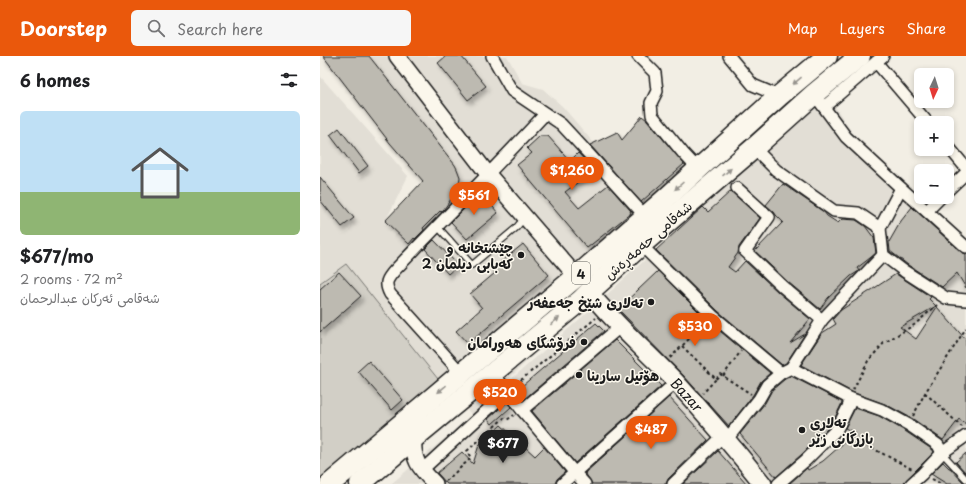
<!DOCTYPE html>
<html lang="en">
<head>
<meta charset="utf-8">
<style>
  :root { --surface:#fff; --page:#f6f6f6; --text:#202124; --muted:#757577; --accent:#ea580c }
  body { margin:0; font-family:"Playpen Sans","Playpen Sans Arabic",sans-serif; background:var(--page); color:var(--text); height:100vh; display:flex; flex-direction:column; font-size:15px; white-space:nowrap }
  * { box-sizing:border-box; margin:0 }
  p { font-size:13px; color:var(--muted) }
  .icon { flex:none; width:22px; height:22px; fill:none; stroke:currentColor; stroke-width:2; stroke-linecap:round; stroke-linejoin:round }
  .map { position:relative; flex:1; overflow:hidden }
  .panel { display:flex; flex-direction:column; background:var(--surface); width:320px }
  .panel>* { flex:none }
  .needle { width:26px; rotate:184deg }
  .buttons { position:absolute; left:594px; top:12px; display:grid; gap:8px }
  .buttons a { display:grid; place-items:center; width:40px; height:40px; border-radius:6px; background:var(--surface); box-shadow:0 2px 6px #0003; font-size:20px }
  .price { position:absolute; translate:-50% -34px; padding:0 9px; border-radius:14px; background:var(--accent); color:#fff; font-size:13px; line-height:26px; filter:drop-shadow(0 1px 2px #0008) }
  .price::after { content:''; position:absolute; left:50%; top:24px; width:12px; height:9px; margin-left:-6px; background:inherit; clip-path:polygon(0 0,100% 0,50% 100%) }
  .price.selected { background:#222; color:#fff }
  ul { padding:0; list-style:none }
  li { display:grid; align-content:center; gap:8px; height:212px; padding:0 20px }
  li span { display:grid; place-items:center; height:124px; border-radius:6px; color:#555 }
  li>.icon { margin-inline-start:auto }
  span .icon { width:72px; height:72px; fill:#fffc; stroke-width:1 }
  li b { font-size:17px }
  h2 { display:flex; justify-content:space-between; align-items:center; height:48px; padding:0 20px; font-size:17px }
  header { display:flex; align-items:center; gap:24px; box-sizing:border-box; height:56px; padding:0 20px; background:var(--accent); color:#fff }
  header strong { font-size:19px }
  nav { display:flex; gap:22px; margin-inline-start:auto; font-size:14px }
  .search { width:280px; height:36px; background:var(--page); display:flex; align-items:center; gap:10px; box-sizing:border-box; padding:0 14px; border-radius:6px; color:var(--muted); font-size:15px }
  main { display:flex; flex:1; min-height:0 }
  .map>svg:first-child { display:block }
</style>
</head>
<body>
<header>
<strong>Doorstep</strong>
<div class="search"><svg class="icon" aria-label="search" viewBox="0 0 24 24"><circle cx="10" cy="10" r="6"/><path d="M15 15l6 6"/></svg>Search here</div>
<nav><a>Map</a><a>Layers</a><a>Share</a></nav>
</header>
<main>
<section class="panel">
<h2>6 homes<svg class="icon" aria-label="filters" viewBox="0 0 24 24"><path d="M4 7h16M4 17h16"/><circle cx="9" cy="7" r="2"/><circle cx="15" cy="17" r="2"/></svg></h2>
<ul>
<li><span style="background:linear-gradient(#bfe0f5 65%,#8fb573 0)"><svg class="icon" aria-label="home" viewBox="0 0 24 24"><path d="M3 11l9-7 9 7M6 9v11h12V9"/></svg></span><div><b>$677/mo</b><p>2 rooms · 72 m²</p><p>شەقامی ئەرکان عبدالرحمان</p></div></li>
</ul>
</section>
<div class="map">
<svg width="646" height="428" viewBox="0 0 646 428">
  <defs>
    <filter id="shadow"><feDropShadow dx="2.5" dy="4.5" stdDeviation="2" flood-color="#0004"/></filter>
  </defs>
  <rect width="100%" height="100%" fill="#f2eee4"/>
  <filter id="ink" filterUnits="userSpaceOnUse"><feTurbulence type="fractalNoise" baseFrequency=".025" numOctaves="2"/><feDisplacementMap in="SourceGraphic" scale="8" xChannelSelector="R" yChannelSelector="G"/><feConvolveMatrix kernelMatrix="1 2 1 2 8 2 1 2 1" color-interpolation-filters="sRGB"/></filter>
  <g filter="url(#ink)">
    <!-- built -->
    <path fill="#e2ded5" d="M 3,0 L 187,0 L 202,27 L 223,33 L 243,51 L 348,174 L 249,264 L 162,349 L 270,254 L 507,38 L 532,77 L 646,181 L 646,428 L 71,428 L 152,359 L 115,319 L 25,209 L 0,227 L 0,20 L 88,120 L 66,164 L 103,124 L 49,60 Z"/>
    <!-- green -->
    <path fill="#d2cfc6" stroke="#777671" d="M 26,208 L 118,323 L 0,424 L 0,227 Z"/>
    <!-- building -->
    <g fill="#bdbab1" stroke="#1c1c1c" filter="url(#shadow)">
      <path d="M 3,0 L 49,0 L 135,109 L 137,113 L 140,121 L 139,129 L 136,136 L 124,153 L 121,156 L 120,155 L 103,172 L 104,174 L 95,183 L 94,182 L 89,188 L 65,165 L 103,125 L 70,87 Z"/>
      <path d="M 126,0 L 141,0 L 166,30 L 148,44 L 118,7 Z"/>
      <path d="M 322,60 L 327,64 L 364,108 L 321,146 L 270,89 L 297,76 L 302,84 Z"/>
      <path d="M 19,72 L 48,110 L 39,117 L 10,79 Z"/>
      <path d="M 220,80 L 228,80 L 250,105 L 258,97 L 274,114 L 245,136 L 259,152 L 288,129 L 311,155 L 310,155 L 311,157 L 267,192 L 197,109 L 212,97 L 207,92 Z"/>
      <path d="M 0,121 L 34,162 L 22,171 L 0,144 Z"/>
      <path d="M 463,128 L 504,156 L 507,160 L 518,167 L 522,163 L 536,164 L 545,170 L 554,182 L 556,197 L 550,202 L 537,212 L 539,215 L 531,220 L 508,242 L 500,253 L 468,226 L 435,195 L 463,166 L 456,159 L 454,156 L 446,149 Z"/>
      <path d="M 411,135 L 440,162 L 419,191 L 418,197 L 408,211 L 415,216 L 425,205 L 458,236 L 490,263 L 470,287 L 485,278 L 466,307 L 462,309 L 398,255 L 336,194 L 383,151 L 388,156 Z"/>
      <path d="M 158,139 L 163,139 L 178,157 L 147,183 L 131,166 Z"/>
      <path d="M 592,151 L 641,196 L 646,198 L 646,232 L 637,217 L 622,231 L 588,209 L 570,195 L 569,186 L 581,165 Z"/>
      <path d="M 114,184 L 138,209 L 128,218 L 105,193 Z"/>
      <path d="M 203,188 L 229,219 L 148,288 L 136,275 L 162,252 L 150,238 L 175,217 L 172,213 Z"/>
      <path d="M 338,215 L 388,265 L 450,317 L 441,325 L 433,339 L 409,370 L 363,319 L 298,253 Z"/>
      <path d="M 19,216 L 41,240 L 0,276 L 0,233 Z"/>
      <path d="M 576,218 L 611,241 L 609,243 L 616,250 L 580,271 L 596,283 L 617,251 L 646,284 L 646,368 L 639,363 L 623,384 L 593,363 L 565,348 L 532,336 L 481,309 L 502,277 L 516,268 L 513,263 L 521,254 Z"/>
      <path d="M 276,267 L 284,275 L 203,344 L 196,335 Z"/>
      <path d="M 295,284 L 341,330 L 255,407 L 212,355 Z"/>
      <path d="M 49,305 L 83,344 L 72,354 L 38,315 Z"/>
      <path d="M 471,320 L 522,346 L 522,347 L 512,368 L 481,399 L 456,421 L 420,378 L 445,347 L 452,334 L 465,323 Z"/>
      <path d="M 349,341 L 388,384 L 348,423 L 346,428 L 272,428 L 270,424 L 265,417 Z"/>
      <path d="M 187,346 L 191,351 L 172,368 L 168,363 Z"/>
      <path d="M 535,352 L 559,360 L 585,375 L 613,394 L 614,396 L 582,428 L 469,428 L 487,412 L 488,414 L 503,405 L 535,377 L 525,372 Z"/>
      <path d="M 181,369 L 215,400 L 224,391 L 245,416 L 237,423 L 235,428 L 127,428 L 117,417 L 142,396 L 153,408 L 159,389 Z"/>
      <path d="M 398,395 L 427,428 L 363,428 Z"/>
      <path d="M 646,397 L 646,417 L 636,406 Z"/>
      <path d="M 623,406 L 629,412 L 630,412 L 643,426 L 646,428 L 627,428 L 611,418 Z"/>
    </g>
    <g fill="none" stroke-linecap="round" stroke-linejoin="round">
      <!-- lane casing -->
      <g stroke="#1c1c1c" stroke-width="8">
        <g id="lane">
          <path d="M 117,170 L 152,209 L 196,172 L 205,161"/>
          <path d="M 622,397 L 646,423"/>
        </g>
      </g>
      <!-- street casing -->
      <g stroke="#1c1c1c" stroke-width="14">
        <g id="street">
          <path d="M 172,0 L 192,35 L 241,68 L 267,96 L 325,160"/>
          <path d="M 318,0 L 335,17 L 337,35 L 331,47 L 332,59 L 363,97 L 378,113"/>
          <path d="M 409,0 L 433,29 L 459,40"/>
          <path d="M 556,6 L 608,67"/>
          <path d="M 494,38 L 526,81 L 581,132 L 646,191"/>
          <path d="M 504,51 L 563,0"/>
          <path d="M 627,89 L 646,112"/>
          <path d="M 434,92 L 456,114 L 514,155 L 538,157 L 560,172 L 563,199 L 584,215 L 626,242 L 646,244"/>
          <path d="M 417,132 L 449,161 L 425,195 L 463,231 L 502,264"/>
          <path d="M 627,135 L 646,117"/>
          <path d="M 607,155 L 621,141"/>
          <path d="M 560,172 L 581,132"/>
          <path d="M 321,189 L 393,260 L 461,317"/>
          <path d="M 471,312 L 529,342"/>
          <path d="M 141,317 L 70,238 C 64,227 67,223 75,214 C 125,162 176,111 225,58"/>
          <path d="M 173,317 L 202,354 L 254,416 L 265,428"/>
          <path d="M 202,354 L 294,276"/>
          <path d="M 407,383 L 439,343 L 447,329 L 461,317 L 471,312 L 502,264 L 563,199"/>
          <path d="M 102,414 L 188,335"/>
          <path d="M 242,428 L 356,326"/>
          <path d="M 353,428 L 403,380"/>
          <path d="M 458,428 L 486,404 L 517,373 L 529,349 L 529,342 L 562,354 L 589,369 L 618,389 L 622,397"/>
          <path d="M 591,428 L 602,418 L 622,397 L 646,380"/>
        </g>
      </g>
      <!-- secondary casing -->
      <g stroke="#1c1c1c" stroke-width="18">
        <g id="secondary">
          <path d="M 77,0 L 167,117 L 256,220"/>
          <path d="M 94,382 C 92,405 100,412 115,428"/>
        </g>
      </g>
      <!-- primary casing -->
      <g stroke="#1c1c1c" stroke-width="20">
        <g id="primary">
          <path id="s1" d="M 269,236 C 295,268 327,296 356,326 C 386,359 415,393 443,428"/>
        </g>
      </g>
      <!-- highway casing -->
      <g stroke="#1c1c1c" stroke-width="23">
        <g id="highway">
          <path d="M 10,428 L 263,215 L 343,145 L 459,40 L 507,0"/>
          <path d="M 40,428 L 94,382 L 261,244 L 269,236 L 321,189 L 434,92 L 494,38 L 540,0"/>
        </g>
      </g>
      <!-- path -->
      <g stroke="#1c1c1c" stroke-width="2" stroke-dasharray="3 3" stroke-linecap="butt">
        <path d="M 362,290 L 396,323 L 383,337"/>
        <path d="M 350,302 L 385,267"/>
        <path d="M 403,320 L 421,295"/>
        <path d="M 396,323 L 400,318 L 431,338"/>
        <path d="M 196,328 L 276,262"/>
        <path d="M 533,334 L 548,305 L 564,287 L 594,269 L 617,249"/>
        <path d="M 605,337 L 642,371"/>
        <path d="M 593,360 L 605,337 L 646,272"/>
        <path d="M 525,378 L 592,413"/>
        <path d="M 612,423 L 621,428"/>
        <path d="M 126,425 L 151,402 L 147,395 L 184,362 L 187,364 L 194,359"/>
      </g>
      <!-- lane -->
      <use href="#lane" stroke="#fbf7ec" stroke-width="5.5"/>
      <!-- street -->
      <use href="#street" stroke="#fbf7ec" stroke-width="11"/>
      <!-- secondary -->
      <use href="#secondary" stroke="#fbf7ec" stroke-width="15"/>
      <!-- primary -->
      <use href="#primary" stroke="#fbf7ec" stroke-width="17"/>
      <!-- highway -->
      <use href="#highway" stroke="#fbf7ec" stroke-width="20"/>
    </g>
    <!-- one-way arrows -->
    <defs><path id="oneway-solid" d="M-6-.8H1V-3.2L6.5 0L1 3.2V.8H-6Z"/></defs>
    <g fill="#97948e">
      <use href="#oneway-solid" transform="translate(477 25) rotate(140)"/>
      <use href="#oneway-solid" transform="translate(407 116) rotate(-41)"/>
      <use href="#oneway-solid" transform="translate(359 130) rotate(138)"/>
      <use href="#oneway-solid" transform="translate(235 265) rotate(-40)"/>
      <use href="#oneway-solid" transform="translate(122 333) rotate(139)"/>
    </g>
  </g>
  <!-- markers -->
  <g fill="#1c1c1c" stroke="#fbf7ec" stroke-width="1.5">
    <circle cx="201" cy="199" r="4"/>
    <circle cx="331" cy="246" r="4"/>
    <circle cx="264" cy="286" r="4"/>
    <circle cx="259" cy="319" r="4"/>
    <circle cx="482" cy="374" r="4"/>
  </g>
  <g text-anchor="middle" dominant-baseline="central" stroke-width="3" stroke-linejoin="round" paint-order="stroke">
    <!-- shield labels -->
    <rect fill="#fbf7ec" stroke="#5f5e5a" stroke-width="1" x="252" y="206" width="18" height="22" rx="3"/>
    <g font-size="13" font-weight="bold" fill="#1c1c1c">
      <text x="261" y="217">4</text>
    </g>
    <!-- street labels -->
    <g font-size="14" fill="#1c1c1c" stroke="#fbf7ec">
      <text transform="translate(328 184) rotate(-41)">شەقامی حەمەڕەش</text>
      <text stroke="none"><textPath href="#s1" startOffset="142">Bazar</textPath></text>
    </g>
    <!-- poi labels -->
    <g font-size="14" font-weight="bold" fill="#1c1c1c" stroke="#fbf7ec" text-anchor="end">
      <text x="193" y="191">چێشتخانە و<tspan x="193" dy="16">کەبابی دیلمان 2</tspan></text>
      <text x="323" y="246">تەلاری شێخ جەعفەر</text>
      <text x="256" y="286">فرۆشگای هەورامان</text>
      <text x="267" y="319" text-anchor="start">هۆتیل سارینا</text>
      <text x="490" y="366" text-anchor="start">تەلاری<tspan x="490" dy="16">بازرگانی زێر</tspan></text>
    </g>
  </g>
</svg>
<div class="buttons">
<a><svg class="needle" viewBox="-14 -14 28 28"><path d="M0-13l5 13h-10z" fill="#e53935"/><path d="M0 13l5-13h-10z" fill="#757577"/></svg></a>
<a>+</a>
<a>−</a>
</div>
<b class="price" style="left:252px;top:135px">$1,260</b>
<b class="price" style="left:154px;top:160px">$561</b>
<b class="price" style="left:375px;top:291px">$530</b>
<b class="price" style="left:180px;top:357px">$520</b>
<b class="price" style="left:331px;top:394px">$487</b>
<b class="price selected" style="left:183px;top:408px">$677</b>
</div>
</main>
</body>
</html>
